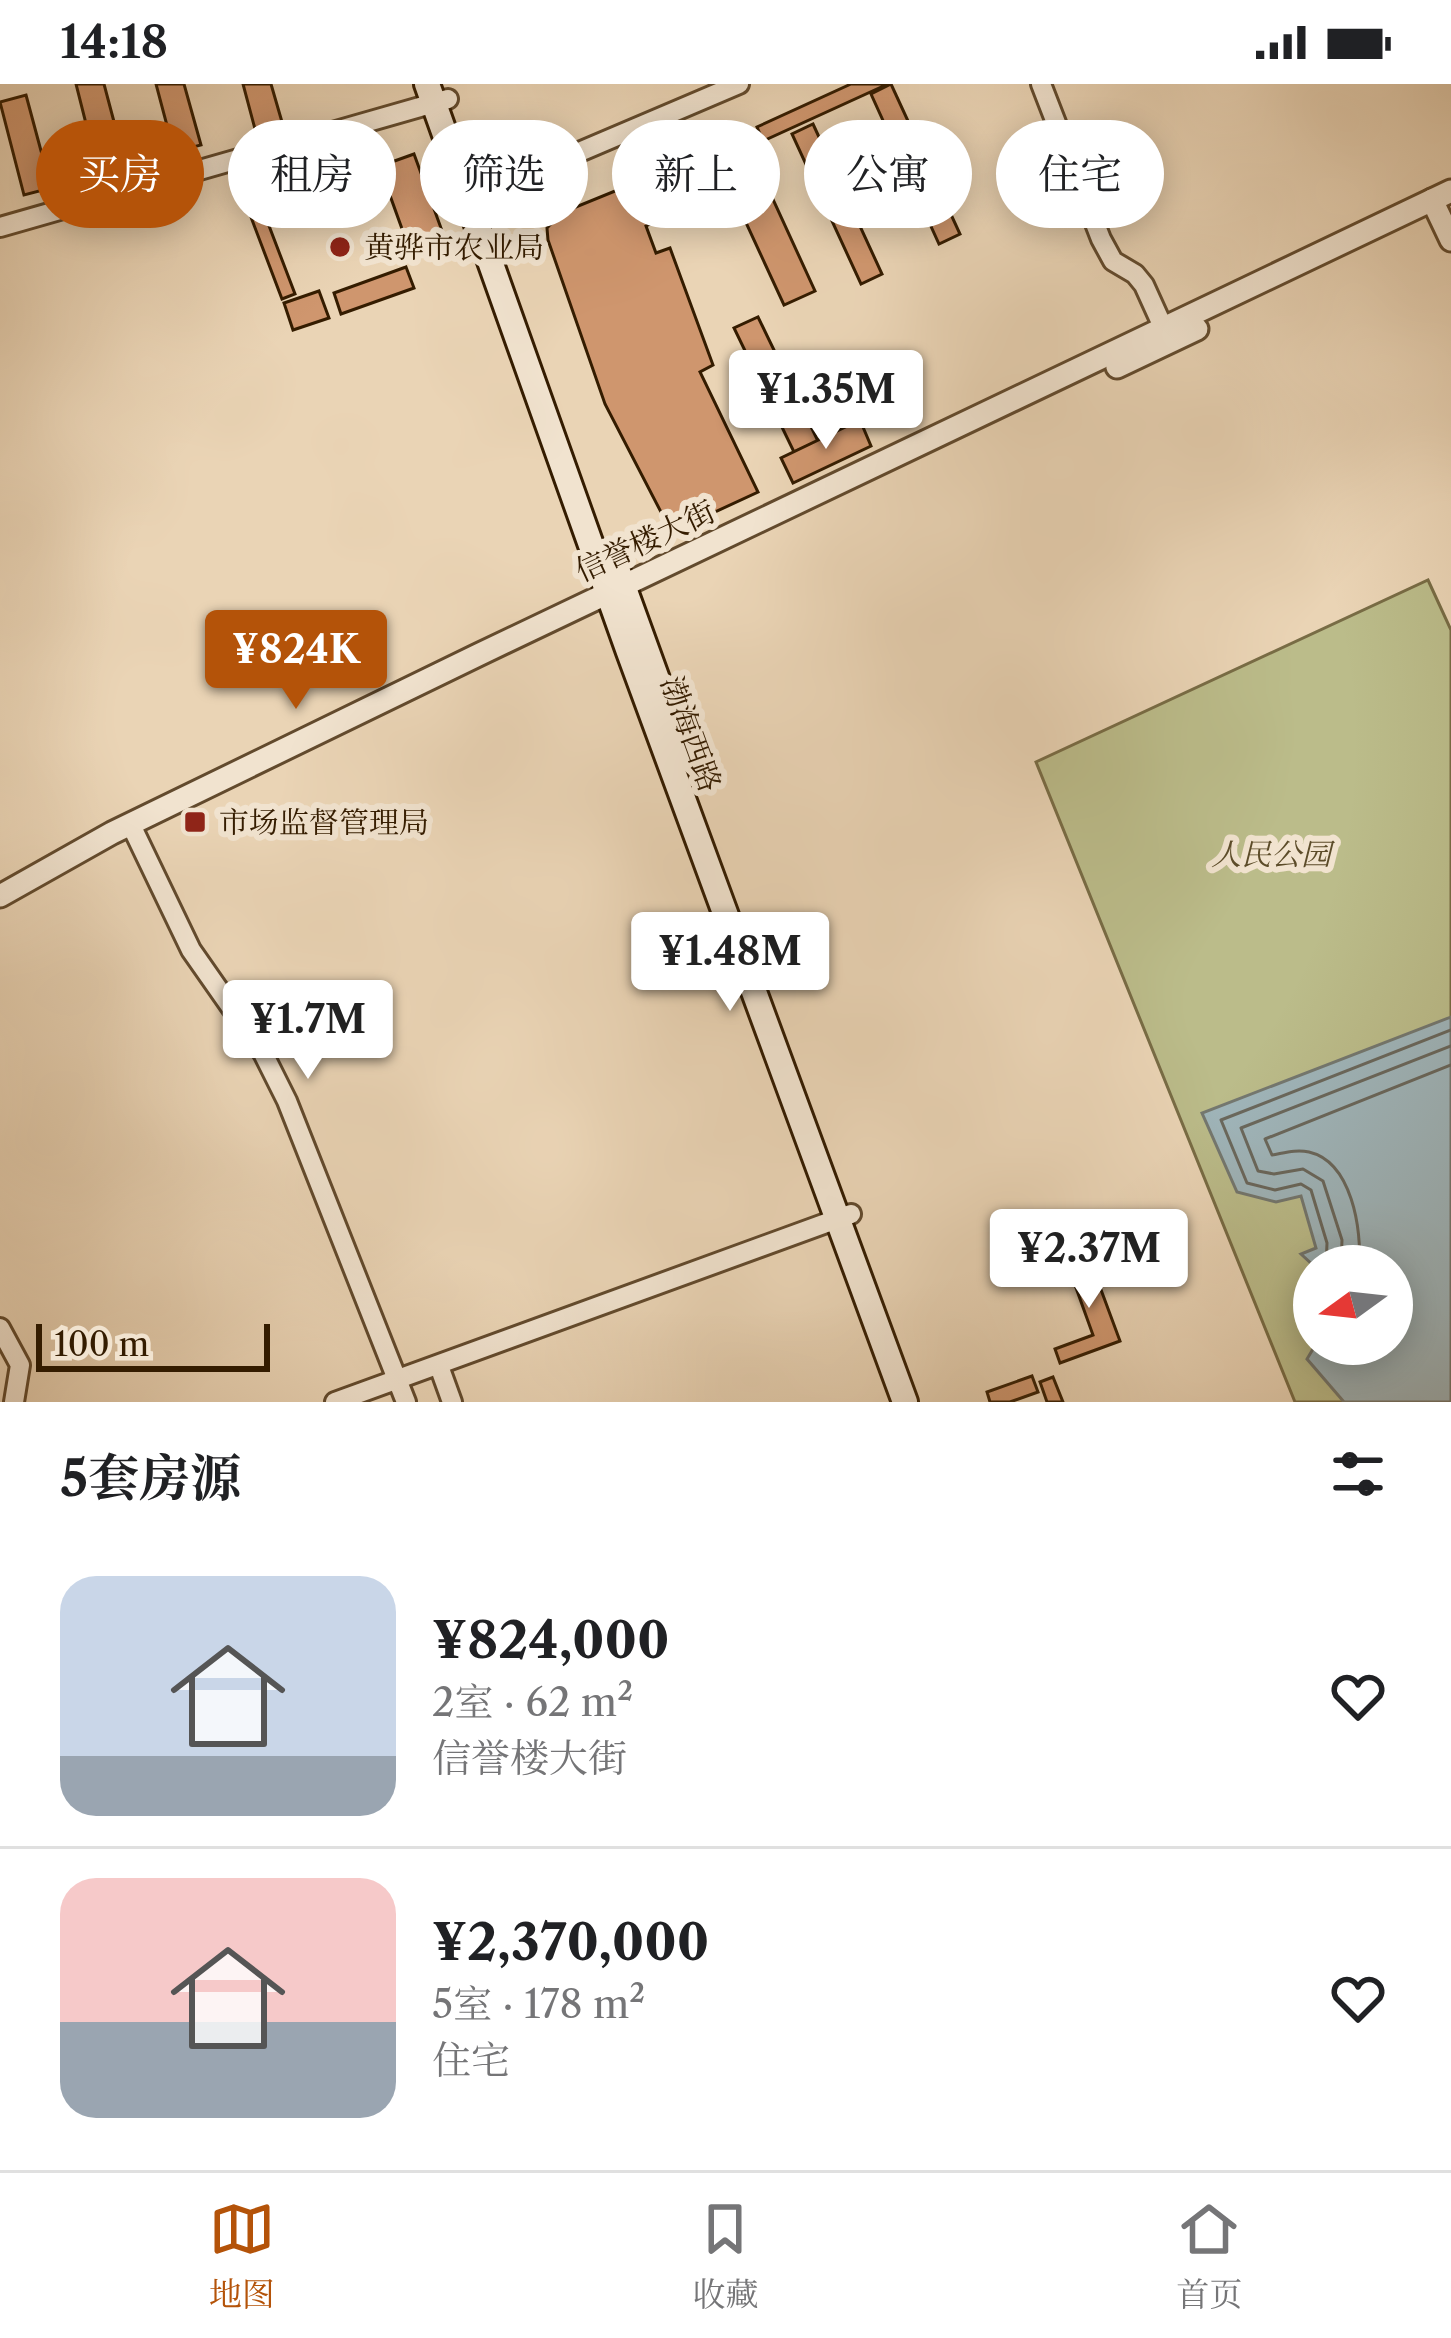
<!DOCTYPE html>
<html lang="zh">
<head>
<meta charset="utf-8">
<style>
  :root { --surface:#fff; --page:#f2f2f2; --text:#202124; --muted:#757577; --line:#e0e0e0; --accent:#b45309 }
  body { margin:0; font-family:"Libre Caslon Text","Noto Serif SC",serif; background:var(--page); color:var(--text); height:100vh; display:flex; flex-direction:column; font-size:45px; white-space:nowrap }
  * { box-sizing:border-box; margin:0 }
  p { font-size:39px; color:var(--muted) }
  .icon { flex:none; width:66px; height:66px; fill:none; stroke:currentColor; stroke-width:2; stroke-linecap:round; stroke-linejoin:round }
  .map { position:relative; height:1318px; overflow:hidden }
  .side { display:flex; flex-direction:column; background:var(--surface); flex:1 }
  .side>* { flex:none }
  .hud { position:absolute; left:36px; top:36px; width:1380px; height:108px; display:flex; gap:24px }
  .needle { width:78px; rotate:255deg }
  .buttons { position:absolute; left:1293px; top:1161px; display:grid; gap:24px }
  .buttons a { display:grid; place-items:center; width:120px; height:120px; border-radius:50%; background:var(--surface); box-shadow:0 6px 30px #0003; font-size:60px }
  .scale { position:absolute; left:36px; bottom:30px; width:234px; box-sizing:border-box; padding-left:12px; border:6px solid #341c00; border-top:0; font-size:33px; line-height:42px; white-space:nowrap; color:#341c00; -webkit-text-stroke:9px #f1e3cf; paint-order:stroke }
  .price { position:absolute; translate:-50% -102px; padding:0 27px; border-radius:12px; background:#fff; color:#222; font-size:39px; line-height:78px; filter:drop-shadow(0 3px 6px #0008) }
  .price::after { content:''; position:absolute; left:50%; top:72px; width:36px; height:27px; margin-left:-18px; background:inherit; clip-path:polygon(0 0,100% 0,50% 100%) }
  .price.selected { background:var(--accent); color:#fff }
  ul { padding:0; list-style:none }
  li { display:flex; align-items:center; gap:36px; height:300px; padding:0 60px }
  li+li { border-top:3px solid var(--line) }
  li span { display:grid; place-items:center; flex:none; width:336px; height:240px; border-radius:36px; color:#555 }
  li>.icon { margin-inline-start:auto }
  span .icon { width:144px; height:144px; fill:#fffc; stroke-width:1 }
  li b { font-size:51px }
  h2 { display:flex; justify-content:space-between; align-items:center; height:144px; padding:0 60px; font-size:51px }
  .pill { padding:0 42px; border-radius:54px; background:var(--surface); box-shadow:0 6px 30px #0003; font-size:42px; line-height:108px }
  .pill.selected { background:var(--accent); color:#fff }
  .status { display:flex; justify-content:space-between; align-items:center; height:84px; padding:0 60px; background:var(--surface); direction:ltr }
  .status svg { height:33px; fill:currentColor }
  .tabs { display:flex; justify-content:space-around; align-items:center; height:168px; border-top:3px solid var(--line); background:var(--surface); font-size:33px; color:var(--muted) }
  .tabs a { display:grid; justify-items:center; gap:6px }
  .tabs .selected { color:var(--accent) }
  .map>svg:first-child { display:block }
</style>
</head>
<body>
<div class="status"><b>14:18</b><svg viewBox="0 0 49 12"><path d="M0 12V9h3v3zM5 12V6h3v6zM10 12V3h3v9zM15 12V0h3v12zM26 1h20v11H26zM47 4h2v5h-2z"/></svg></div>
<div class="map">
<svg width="1451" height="1318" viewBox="0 0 1451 1318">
  <rect width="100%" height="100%" fill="#ead4b5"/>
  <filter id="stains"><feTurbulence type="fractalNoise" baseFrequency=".00167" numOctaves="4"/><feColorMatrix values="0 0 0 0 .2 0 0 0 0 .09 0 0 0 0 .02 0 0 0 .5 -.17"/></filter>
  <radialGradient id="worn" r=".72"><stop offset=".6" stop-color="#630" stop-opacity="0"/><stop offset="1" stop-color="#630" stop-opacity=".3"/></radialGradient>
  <!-- green -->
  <path fill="#bbbc8a" stroke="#786c45" stroke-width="3" fill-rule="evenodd" d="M 1428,496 L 1451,546 L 1451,1318 L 1295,1318 L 1036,678 ZM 1314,1182 L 1392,1182 L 1392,1260 L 1314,1260 Z"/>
  <!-- water -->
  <path fill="#9fb5ba" stroke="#747870" stroke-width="3" d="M 1451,933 L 1451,1318 L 1344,1318 L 1307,1275 L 1316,1260 L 1392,1260 L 1392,1182 L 1314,1182 L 1301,1170 L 1316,1164 L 1301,1112 L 1276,1118 L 1237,1108 L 1202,1029 Z"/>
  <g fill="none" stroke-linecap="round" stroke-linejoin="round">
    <!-- shore -->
    <g stroke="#6a685d" stroke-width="3">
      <path d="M 1326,1182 L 1327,1159 L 1311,1106 L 1301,1100 L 1275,1106 L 1247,1099 L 1221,1036 L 1451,946"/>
      <path d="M 1341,1182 L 1342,1156 L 1323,1097 L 1303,1085 L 1274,1090 L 1258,1087 L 1241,1044 L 1451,962"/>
      <path d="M 1359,1182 C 1362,1146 1352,1078 1309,1068 C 1296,1065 1284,1069 1272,1071 L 1265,1055 L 1451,981"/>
    </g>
  </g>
  <!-- building -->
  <g fill="#cf966e" stroke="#341c00" stroke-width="3">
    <path d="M 76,0 L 104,0 L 126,83 L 99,91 Z"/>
    <path d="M 156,0 L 184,0 L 201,61 L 174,68 Z"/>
    <path d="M 243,0 L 271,0 L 282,38 L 255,45 Z"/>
    <path d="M 851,0 L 888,0 L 763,57 L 757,43 Z"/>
    <path d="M 891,0 L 960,150 L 939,160 L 871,10 Z"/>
    <path d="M 26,11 L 51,104 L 24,111 L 0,18 Z"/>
    <path d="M 813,40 L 882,190 L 861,200 L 792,50 Z"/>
    <path d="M 414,70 L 445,155 L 410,167 L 388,106 L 358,116 L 350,93 Z"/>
    <path d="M 691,76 L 708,114 L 646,142 L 656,169 L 670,164 L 713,281 L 700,288 L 758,408 L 702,434 L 677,439 L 662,430 L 605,320 L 548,156 L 547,144 L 561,129 Z"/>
    <path d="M 755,76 L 815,207 L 784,221 L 724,91 Z"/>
    <path d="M 326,96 L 329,107 L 263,126 L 295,210 L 282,215 L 246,120 Z"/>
    <path d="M 406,183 L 414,204 L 341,230 L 334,209 Z"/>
    <path d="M 319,207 L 329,234 L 293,246 L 284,219 Z"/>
    <path d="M 758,233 L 818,357 L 794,368 L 734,244 Z"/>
    <path d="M 860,336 L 871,362 L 793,399 L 781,374 Z"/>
    <path d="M 1087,1168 L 1120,1257 L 1060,1279 L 1055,1265 L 1093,1251 L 1066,1176 Z"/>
    <path d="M 1032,1292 L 1038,1308 L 1010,1318 L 990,1318 L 987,1308 Z"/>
    <path d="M 1053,1293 L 1063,1318 L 1047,1318 L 1040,1298 Z"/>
  </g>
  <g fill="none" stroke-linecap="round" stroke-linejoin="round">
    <!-- minor casing -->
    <g stroke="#624a2d" stroke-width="24">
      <g id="minor">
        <path d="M 1041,0 L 1101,155 L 1113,177 L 1135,190 L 1144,201 L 1168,254"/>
        <path d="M 469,115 L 739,0"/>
        <path d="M 0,143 L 448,15"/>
        <path d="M 131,741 L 191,866 L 263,969 L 287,1017 L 406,1318"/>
        <path d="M 0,1244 L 20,1281 L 14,1318"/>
        <path d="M 439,1282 L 452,1318"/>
        <path d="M 335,1318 L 851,1130"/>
      </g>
    </g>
    <!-- tertiary casing -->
    <g stroke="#624a2d" stroke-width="27">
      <g id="tertiary">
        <path d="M 1432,116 L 1451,156"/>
        <path d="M 1117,283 L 1197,245"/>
        <path d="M 0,812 L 112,749 L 478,571 L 1451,107"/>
      </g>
    </g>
    <!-- secondary casing -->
    <g stroke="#341c00" stroke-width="30">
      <g id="secondary">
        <path d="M 427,0 L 629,568 L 905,1318"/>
        <path d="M 616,482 L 686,675"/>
      </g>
    </g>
    <!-- minor -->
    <use href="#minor" stroke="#f1e3cf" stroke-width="18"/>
    <!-- tertiary -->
    <use href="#tertiary" stroke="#f1e3cf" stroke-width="21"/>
    <!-- secondary -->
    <use href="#secondary" stroke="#f1e3cf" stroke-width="24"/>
  </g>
  <!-- markers -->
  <g fill="#8f2418" stroke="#f1e3cf" stroke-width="4.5">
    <circle cx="340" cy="163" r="12"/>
    <rect x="183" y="726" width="24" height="24" rx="6"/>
  </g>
  <g text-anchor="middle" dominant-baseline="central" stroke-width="12" stroke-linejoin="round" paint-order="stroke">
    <!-- poi labels -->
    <g font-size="30" fill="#341c00" stroke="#f1e3cf" text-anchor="start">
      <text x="364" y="163">黄骅市农业局</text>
      <text x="219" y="738">市场监督管理局</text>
    </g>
    <!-- street labels -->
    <g font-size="30" fill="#341c00" stroke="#f1e3cf">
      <text transform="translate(645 457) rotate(-25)">信誉楼大街</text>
      <text transform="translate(691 650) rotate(70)">渤海西路</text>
    </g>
    <!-- park labels -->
    <g font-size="30" font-style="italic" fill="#5c4c29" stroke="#f1e3cf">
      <text x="1271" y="770">人民公园</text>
    </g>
  </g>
  <rect width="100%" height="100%" filter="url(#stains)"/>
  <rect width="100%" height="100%" fill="url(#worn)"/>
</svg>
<div class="buttons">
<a><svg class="needle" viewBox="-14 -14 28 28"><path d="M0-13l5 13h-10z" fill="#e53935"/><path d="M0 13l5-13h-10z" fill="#757577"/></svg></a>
</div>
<div class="scale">100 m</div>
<b class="price" style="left:826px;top:368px">¥1.35M</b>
<b class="price selected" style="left:296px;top:628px">¥824K</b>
<b class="price" style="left:730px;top:930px">¥1.48M</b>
<b class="price" style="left:308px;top:998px">¥1.7M</b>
<b class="price" style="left:1089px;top:1227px">¥2.37M</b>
<div class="hud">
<a class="pill selected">买房</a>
<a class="pill">租房</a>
<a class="pill">筛选</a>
<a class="pill">新上</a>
<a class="pill">公寓</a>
<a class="pill">住宅</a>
</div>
</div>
<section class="side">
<h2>5套房源<svg class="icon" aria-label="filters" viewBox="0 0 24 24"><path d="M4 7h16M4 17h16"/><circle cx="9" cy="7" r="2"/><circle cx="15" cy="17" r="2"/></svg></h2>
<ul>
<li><span style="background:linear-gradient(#c9d6e8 75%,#9aa5b1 0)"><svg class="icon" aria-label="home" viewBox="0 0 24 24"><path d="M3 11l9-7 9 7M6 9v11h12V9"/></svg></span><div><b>¥824,000</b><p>2室 · 62 m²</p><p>信誉楼大街</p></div><svg class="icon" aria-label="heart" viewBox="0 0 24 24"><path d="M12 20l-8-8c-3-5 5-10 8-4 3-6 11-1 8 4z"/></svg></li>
<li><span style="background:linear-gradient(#f6c9c9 60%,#9aa5b1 0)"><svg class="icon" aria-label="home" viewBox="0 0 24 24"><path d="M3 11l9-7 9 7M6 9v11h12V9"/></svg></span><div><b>¥2,370,000</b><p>5室 · 178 m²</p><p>住宅</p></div><svg class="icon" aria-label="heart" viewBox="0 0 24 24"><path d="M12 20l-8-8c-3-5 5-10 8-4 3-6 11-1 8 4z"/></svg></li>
</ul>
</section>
<nav class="tabs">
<a class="selected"><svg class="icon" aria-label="map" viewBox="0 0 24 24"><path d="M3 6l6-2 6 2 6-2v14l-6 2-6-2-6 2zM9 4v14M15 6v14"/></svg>地图</a>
<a><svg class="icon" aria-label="saved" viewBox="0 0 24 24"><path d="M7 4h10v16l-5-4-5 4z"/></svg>收藏</a>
<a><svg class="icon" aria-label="home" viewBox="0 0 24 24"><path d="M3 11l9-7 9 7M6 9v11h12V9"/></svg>首页</a>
</nav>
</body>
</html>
